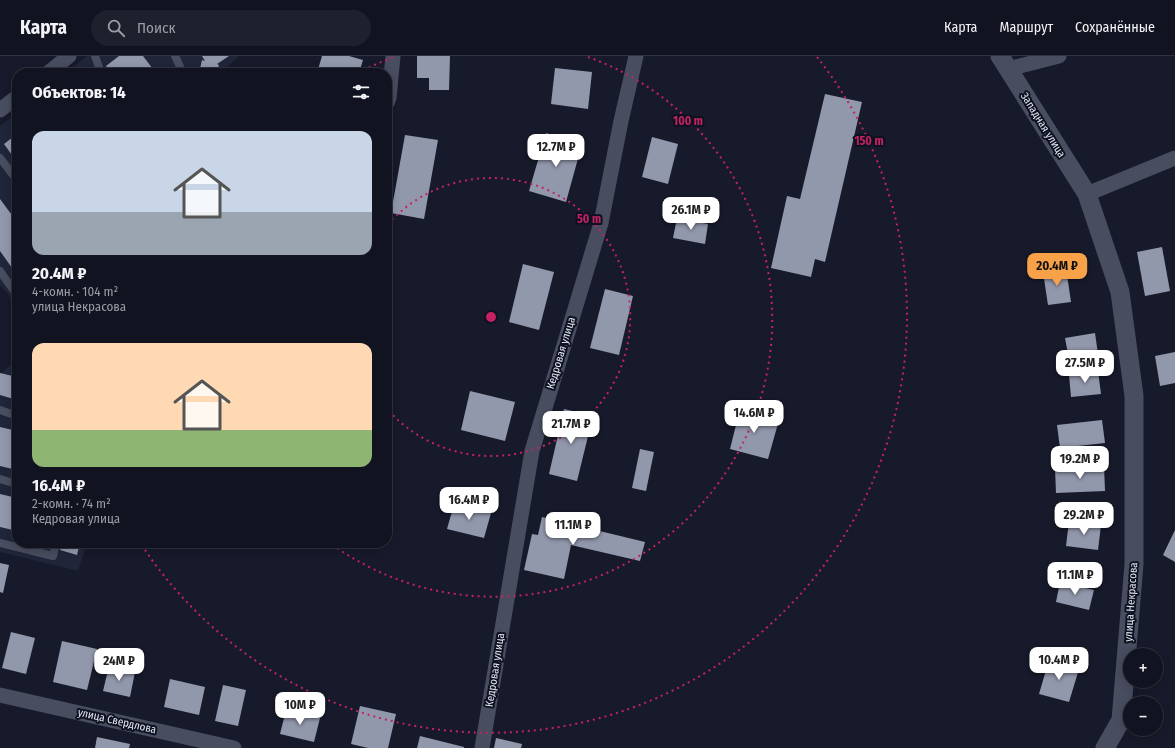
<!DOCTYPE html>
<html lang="ru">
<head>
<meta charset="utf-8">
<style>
  :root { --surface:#111420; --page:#1e212d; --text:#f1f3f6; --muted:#9c9ea5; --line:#30333e; --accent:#f7a148 }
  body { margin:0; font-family:"Fira Sans Condensed",sans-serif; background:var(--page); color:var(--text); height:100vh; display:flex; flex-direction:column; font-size:15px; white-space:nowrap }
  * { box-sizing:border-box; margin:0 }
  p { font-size:13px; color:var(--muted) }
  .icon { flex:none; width:22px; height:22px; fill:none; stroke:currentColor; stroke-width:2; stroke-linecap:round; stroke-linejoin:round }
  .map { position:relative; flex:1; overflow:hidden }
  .details { position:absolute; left:12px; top:12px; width:380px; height:480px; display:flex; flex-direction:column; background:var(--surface); border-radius:16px; box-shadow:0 2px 10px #0003,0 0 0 1px var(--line) }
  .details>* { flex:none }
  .fabs { position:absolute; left:1123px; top:592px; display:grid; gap:8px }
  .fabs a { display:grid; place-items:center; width:40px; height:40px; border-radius:50%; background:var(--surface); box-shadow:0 2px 10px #0003,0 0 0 1px var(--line); font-size:20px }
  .price { position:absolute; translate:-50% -34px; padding:0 9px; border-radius:8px; background:#fff; color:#222; font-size:13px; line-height:26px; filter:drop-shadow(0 1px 2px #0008) }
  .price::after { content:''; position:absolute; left:50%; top:24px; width:12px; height:9px; margin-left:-6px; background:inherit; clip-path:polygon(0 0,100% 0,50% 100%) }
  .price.active { background:var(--accent); color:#111 }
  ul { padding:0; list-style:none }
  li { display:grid; align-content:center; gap:8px; height:212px; padding:0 20px }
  li span { display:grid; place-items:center; height:124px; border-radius:12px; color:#555 }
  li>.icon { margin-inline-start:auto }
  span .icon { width:72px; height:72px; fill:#fffc; stroke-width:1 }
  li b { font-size:17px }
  h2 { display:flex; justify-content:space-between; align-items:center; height:48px; padding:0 20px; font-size:17px }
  header { display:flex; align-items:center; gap:24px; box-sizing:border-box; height:56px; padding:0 20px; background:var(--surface); border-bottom:1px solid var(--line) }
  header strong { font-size:19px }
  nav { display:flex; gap:22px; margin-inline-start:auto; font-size:14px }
  .search { width:280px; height:36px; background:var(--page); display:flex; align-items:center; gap:10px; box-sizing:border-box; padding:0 14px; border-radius:22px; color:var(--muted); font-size:15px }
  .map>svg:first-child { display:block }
</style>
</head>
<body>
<header>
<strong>Карта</strong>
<div class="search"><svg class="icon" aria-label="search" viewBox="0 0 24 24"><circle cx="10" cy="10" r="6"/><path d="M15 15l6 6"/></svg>Поиск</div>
<nav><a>Карта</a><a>Маршрут</a><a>Сохранённые</a></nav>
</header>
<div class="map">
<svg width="1175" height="692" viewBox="0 0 1175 692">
  <rect width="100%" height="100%" fill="#171a2a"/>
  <!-- built -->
  <g fill="#20253a">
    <path d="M 87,0 L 239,0 L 224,14 L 223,17 L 66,17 Z"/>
    <path d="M 17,57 L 17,250 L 0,229 L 0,70 Z"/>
    <path d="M 17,270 L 17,487 L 87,487 L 78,515 L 0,496 L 0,318 L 16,304 Z"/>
  </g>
  <!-- building -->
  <g fill="#9298ac">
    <path d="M 119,0 L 143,0 L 156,17 L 111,17 L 106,10 Z"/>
    <path d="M 202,0 L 229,0 L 217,8 L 219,9 L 217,17 L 199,17 L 202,4 L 205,5 Z"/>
    <path d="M 322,0 L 349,0 L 363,4 L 359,17 L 317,17 Z"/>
    <path d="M 417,0 L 450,0 L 449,34 L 429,34 L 429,22 L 417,22 Z"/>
    <path d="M 555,12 L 592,16 L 588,53 L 551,48 Z"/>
    <path d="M 825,38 L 862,46 L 825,206 L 815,203 L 811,221 L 771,212 L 787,140 L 800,143 Z"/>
    <path d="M 546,77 L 582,88 L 566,146 L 529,135 Z"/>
    <path d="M 17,78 L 17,106 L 4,88 Z"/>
    <path d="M 405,79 L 438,84 L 424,163 L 391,157 Z"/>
    <path d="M 652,81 L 678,88 L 668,128 L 642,121 Z"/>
    <path d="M 0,143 L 17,166 L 17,219 L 0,195 Z"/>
    <path d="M 677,162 L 708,168 L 705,188 L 673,182 Z"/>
    <path d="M 1162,191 L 1170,235 L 1145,240 L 1137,196 Z"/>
    <path d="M 523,208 L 554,216 L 539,274 L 509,266 Z"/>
    <path d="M 1066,212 L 1071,246 L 1048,249 L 1043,216 Z"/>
    <path d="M 605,233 L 633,240 L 619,299 L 590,292 Z"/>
    <path d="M 1095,277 L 1098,298 L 1069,303 L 1065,282 Z"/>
    <path d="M 1175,296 L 1175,327 L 1160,330 L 1155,300 Z"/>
    <path d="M 1098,315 L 1101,338 L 1071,341 L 1069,319 Z"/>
    <path d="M 0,317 L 17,321 L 17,344 L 0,339 Z"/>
    <path d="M 470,335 L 515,346 L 505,385 L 461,374 Z"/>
    <path d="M 564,353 L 593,360 L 577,425 L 549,418 Z"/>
    <path d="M 740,353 L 779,364 L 768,403 L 730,393 Z"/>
    <path d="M 1102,364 L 1105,387 L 1060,392 L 1057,369 Z"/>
    <path d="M 0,371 L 17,375 L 17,414 L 0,410 Z"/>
    <path d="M 640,393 L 654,396 L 646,435 L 632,432 Z"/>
    <path d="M 1104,410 L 1105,435 L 1056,437 L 1055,412 Z"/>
    <path d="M 0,438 L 17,442 L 17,475 L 0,471 Z"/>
    <path d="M 454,448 L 491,457 L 484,482 L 447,473 Z"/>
    <path d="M 542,461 L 645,486 L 640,505 L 571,489 L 564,523 L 524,514 L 532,478 L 538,479 Z"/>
    <path d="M 1069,465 L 1101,469 L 1098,494 L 1066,490 Z"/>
    <path d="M 1175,474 L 1175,506 L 1163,499 Z"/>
    <path d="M 62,487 L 80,487 L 77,499 L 60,494 Z"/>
    <path d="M 0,507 L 9,509 L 3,537 L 0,536 Z"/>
    <path d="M 1060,526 L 1094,534 L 1089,554 L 1056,546 Z"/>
    <path d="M 11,576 L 35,582 L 26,618 L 2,612 Z"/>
    <path d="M 62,585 L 97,593 L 87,634 L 53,626 Z"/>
    <path d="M 1049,604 L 1079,613 L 1069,646 L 1039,638 Z"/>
    <path d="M 109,610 L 135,616 L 130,641 L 103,635 Z"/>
    <path d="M 170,623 L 205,631 L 199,659 L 164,651 Z"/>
    <path d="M 223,629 L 246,634 L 238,670 L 215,665 Z"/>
    <path d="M 360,650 L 396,658 L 388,692 L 368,692 L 351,688 Z"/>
    <path d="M 286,654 L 320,662 L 314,686 L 280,678 Z"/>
    <path d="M 420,680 L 464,691 L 464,692 L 417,692 Z"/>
    <path d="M 97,681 L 130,688 L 129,692 L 95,692 Z"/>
    <path d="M 496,682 L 522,688 L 521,692 L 494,692 Z"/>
  </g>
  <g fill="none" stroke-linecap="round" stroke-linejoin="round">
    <!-- service -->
    <g stroke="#484d5f" stroke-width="8">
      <path d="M 95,0 L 101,17"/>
      <path d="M 175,0 L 183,17"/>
      <path d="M 0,102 L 17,124"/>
      <path d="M 0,215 L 17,239"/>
      <path d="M 0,354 L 17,360"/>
      <path d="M 0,423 L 17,428"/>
      <path d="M 0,487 L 53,500 L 56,487"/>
    </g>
    <!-- minor -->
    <g stroke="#484d5f" stroke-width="15">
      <path d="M 1008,13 L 1059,0"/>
      <path d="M 48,17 L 69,0"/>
      <path d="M 387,47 L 389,42 L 393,0"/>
      <path d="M 0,54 L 17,41"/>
      <path d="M 1087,138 L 1175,102"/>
      <path d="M 0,639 L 234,692"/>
      <path d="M 482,692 L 532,395 L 601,167 L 621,65 L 636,0"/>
    </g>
    <!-- tertiary -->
    <path stroke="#484d5f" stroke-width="19" d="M 1000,0 L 1087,138 L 1120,236 L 1134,340 L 1134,508 L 1121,664 L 1105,692"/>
  </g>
  <!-- distance rings -->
  <g fill="none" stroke="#c42263" stroke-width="2" stroke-dasharray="2 4">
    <path d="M388 168A139 139 0 1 1 388 354"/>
    <path d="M358 17A278 278 0 0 1 394 1M588 1A278 278 0 1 1 330 487"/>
    <path d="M817 1A417 417 0 1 1 141 488"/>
  </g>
  <g text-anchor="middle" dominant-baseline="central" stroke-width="4" stroke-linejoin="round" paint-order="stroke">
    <!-- street labels -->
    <g font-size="11" fill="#e4e7f2" stroke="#0e1120">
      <text transform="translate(1043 69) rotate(58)">Западная улица</text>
      <text transform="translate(561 297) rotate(-73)">Кедровая улица</text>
      <text transform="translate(1131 546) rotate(-86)">улица Некрасова</text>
      <text transform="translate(495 614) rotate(-81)">Кедровая улица</text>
      <text transform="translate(117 665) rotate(13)">улица Свердлова</text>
    </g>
  </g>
  <circle cx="491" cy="261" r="6" fill="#c42263" stroke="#0e1120" stroke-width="2"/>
  <g font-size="12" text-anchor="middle" font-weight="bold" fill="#c42263" stroke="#0e1120" stroke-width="4" stroke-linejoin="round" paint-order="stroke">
    <text x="688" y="69">100 m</text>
    <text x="869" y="89">150 m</text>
    <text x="589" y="167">50 m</text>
  </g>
</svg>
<div class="fabs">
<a>+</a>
<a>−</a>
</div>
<b class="price" style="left:556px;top:112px">12.7M ₽</b>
<b class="price" style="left:691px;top:175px">26.1M ₽</b>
<b class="price active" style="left:1057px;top:231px">20.4M ₽</b>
<b class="price" style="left:1085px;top:328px">27.5M ₽</b>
<b class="price" style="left:754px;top:378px">14.6M ₽</b>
<b class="price" style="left:571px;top:389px">21.7M ₽</b>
<b class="price" style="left:1080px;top:424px">19.2M ₽</b>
<b class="price" style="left:469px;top:465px">16.4M ₽</b>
<b class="price" style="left:1084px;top:480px">29.2M ₽</b>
<b class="price" style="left:573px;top:490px">11.1M ₽</b>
<b class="price" style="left:1075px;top:540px">11.1M ₽</b>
<b class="price" style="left:1059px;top:625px">10.4M ₽</b>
<b class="price" style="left:119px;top:626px">24M ₽</b>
<b class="price" style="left:300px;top:670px">10M ₽</b>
<section class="details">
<h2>Объектов: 14<svg class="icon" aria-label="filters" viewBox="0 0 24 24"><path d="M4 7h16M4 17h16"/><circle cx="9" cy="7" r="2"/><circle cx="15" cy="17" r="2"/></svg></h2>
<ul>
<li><span style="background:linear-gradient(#c9d6e8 65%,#9aa5b1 0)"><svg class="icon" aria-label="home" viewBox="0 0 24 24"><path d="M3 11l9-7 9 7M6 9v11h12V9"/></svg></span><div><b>20.4M ₽</b><p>4-комн. · 104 m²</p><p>улица Некрасова</p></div></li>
<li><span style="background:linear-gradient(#ffd9b3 70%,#8fb573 0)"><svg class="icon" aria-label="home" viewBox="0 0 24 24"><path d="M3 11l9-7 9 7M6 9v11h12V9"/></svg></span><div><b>16.4M ₽</b><p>2-комн. · 74 m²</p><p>Кедровая улица</p></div></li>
</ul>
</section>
</div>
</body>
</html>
